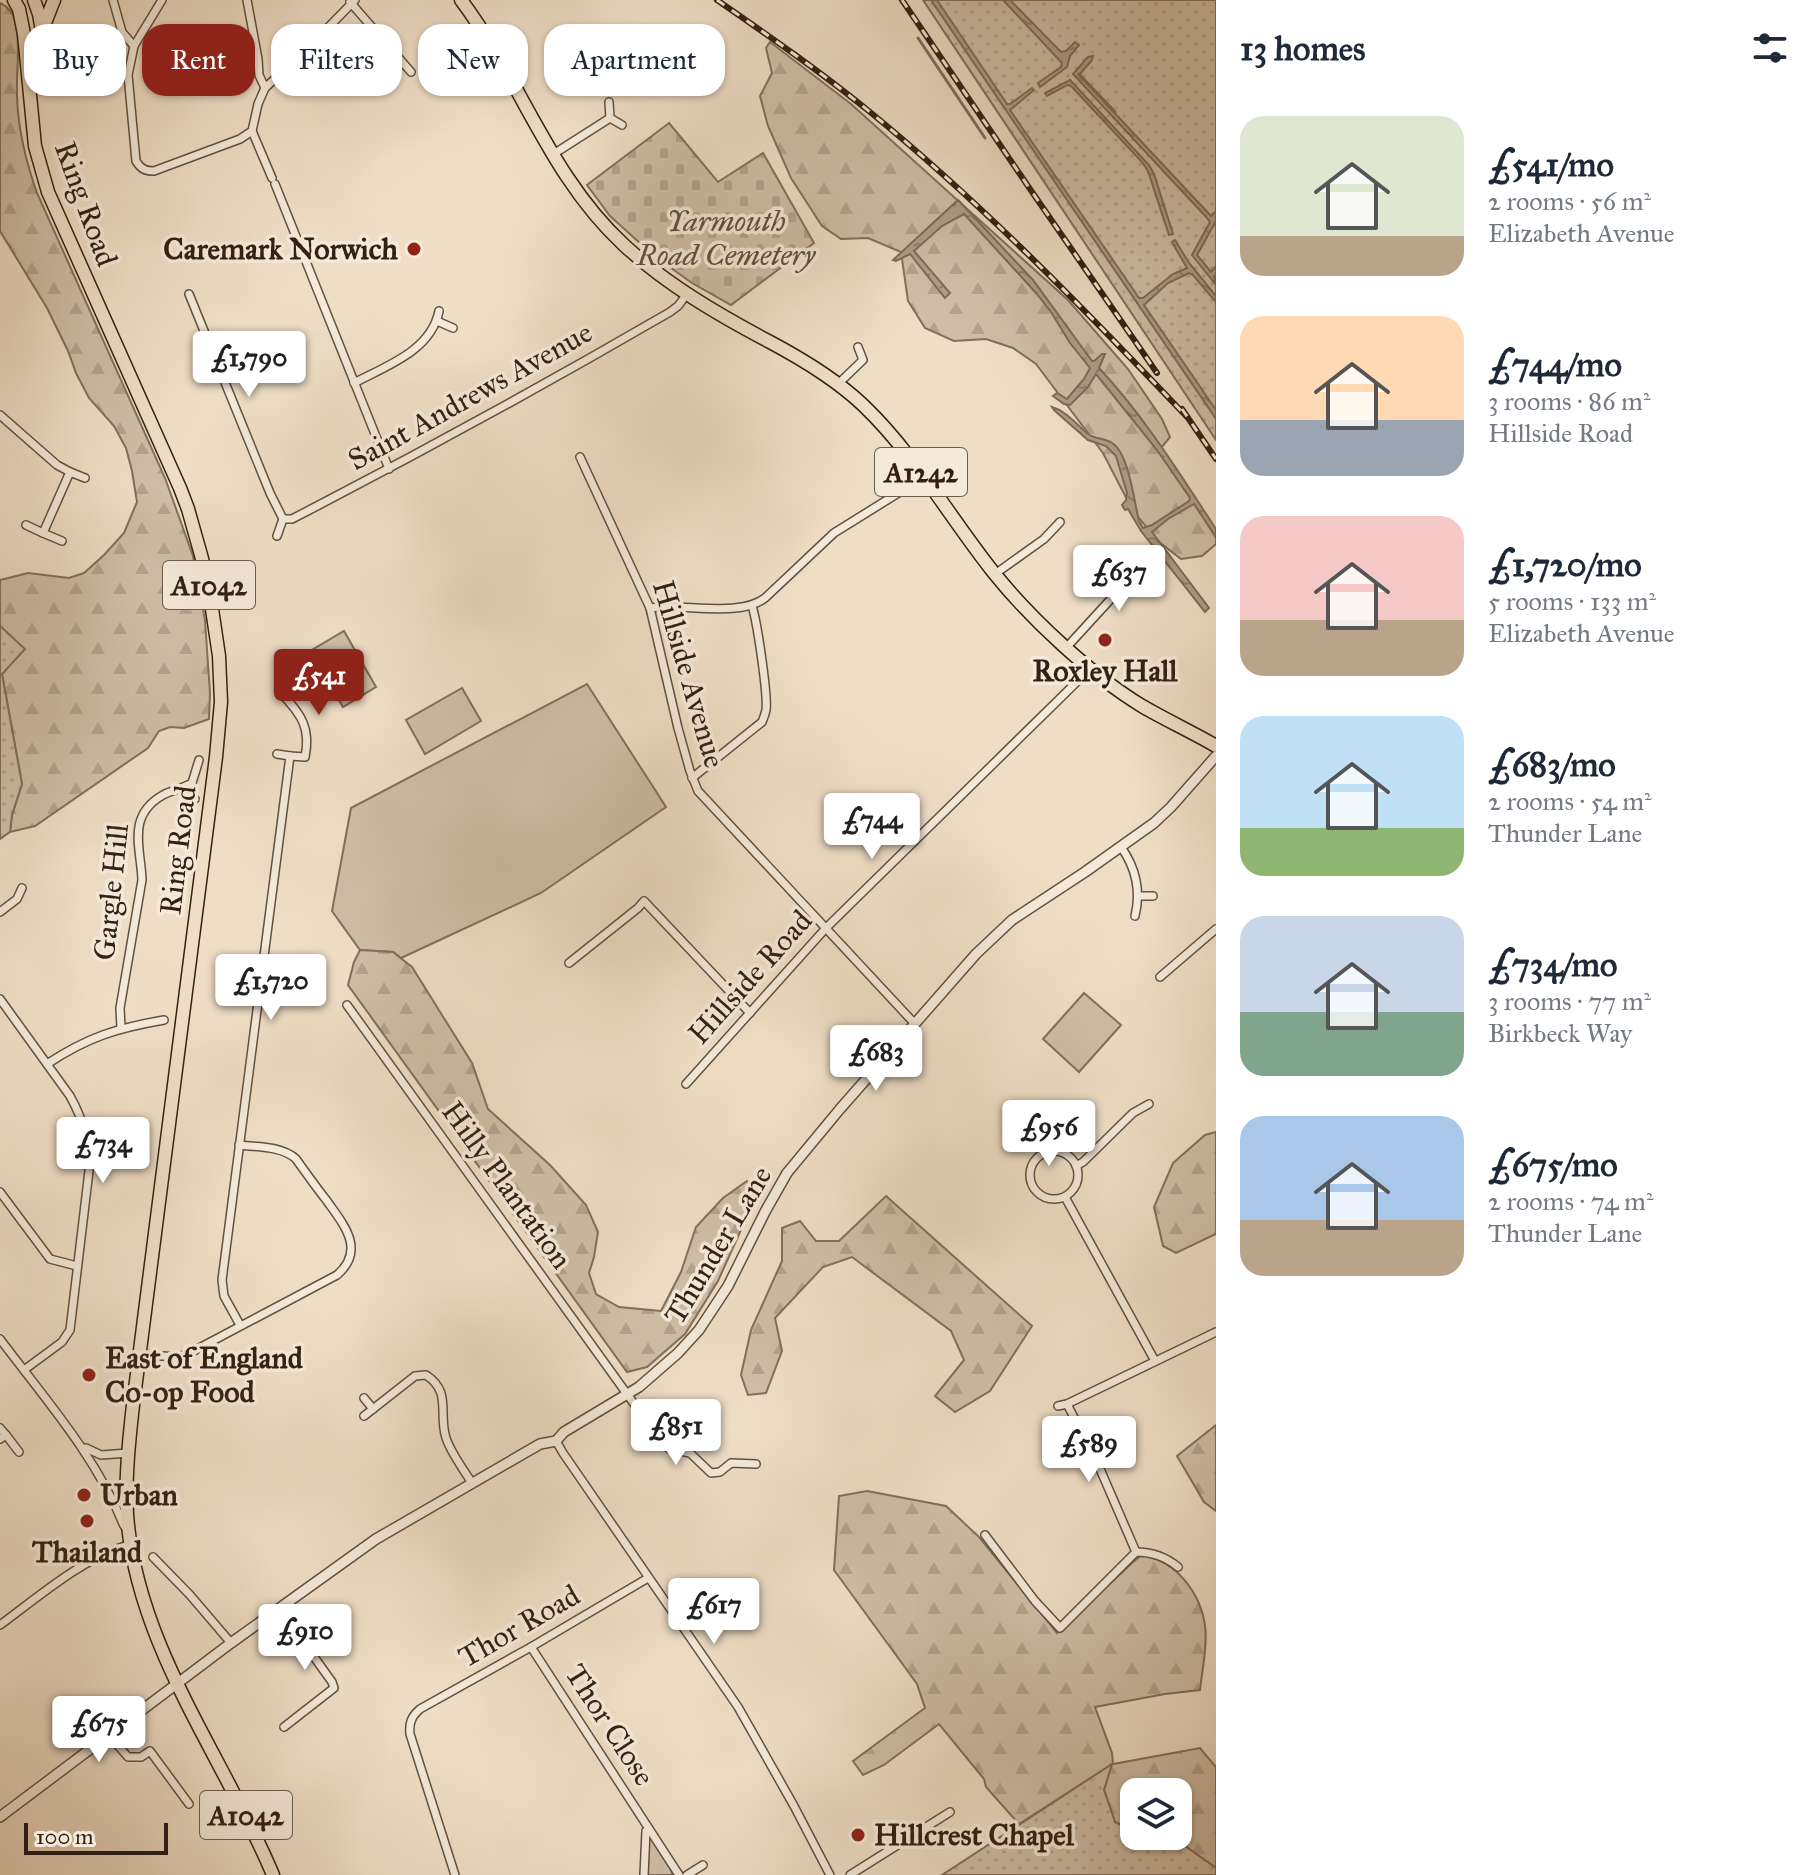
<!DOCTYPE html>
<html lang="en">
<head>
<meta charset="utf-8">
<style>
  :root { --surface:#fff; --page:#f2f2f3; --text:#1f2937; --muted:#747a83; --accent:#8f2418 }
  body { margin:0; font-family:"IM FELL Great Primer",serif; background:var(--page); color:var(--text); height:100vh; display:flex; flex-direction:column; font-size:30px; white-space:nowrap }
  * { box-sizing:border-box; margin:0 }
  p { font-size:26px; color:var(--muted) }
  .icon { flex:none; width:44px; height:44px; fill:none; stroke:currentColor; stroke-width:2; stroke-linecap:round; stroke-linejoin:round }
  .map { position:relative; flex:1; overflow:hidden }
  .panel { display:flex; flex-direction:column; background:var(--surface); width:600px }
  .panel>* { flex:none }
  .top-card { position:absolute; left:24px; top:24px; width:760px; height:72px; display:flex; gap:16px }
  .controls { position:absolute; left:1120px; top:1778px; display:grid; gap:16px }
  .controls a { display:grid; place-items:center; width:72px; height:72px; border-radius:16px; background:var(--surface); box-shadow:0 2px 6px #0004; font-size:40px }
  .scale { position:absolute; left:24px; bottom:20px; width:144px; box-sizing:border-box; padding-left:8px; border:4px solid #342012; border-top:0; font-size:22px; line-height:28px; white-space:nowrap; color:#342012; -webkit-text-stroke:6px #f5eada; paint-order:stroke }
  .price { position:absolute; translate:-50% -68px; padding:0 18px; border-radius:8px; background:#fff; color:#222; font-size:26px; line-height:52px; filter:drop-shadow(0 2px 4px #0008) }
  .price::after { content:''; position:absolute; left:50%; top:48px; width:24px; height:18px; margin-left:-12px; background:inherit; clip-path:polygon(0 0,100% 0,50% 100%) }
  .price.on { background:var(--accent); color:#fff }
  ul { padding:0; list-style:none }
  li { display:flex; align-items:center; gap:24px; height:200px; padding:0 24px }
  li span { display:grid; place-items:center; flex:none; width:224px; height:160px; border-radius:24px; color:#555 }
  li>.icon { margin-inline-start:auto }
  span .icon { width:96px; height:96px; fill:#fffc; stroke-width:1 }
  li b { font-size:34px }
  h2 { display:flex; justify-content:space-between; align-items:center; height:96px; padding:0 24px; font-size:34px }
  .pill { padding:0 28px; border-radius:24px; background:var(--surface); box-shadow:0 2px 6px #0004; font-size:28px; line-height:72px }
  .pill.on { background:var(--accent); color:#fff }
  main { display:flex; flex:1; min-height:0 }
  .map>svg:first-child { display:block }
</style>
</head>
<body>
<main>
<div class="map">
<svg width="1216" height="1875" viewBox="0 0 1216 1875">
  <defs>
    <pattern id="forest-firs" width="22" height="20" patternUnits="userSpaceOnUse" patternTransform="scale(2)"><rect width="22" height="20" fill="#cfbea7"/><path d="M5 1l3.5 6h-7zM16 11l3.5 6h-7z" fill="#b2a38f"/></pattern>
    <pattern id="cemetery-stones" width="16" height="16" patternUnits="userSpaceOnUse" patternTransform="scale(2)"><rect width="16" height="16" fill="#cfbea7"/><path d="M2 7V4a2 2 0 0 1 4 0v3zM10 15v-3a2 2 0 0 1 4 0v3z" fill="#b2a38f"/></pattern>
    <pattern id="park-dots" width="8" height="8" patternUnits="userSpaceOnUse" patternTransform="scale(2)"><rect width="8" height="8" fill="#cfbea7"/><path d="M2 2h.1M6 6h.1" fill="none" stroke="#b2a38f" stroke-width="1.8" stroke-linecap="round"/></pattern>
    <pattern id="water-ripples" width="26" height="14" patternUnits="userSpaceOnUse" patternTransform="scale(2)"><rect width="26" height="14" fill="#af9d89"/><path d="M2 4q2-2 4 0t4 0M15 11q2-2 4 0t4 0" fill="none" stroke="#8f806f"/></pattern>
  </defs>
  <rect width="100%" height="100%" fill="#efdec6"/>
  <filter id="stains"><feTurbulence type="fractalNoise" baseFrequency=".0025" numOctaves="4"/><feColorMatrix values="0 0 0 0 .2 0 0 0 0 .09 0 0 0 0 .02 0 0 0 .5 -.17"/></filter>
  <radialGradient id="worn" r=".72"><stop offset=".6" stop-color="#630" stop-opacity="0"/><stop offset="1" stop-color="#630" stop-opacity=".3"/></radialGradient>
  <!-- green -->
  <g fill="#cfbea7" stroke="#826f5c" stroke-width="2">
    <path d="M 344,631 L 376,687 L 343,707 L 310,651 Z"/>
    <path d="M 587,684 L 666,807 L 541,893 L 401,958 L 393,952 L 360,950 L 332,911 L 351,808 Z"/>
    <path d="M 462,688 L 481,721 L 425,754 L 406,720 Z"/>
    <path d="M 1084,993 L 1121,1025 L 1079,1072 L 1043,1039 Z"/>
    <path d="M 652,1839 L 670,1867 L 673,1875 L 647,1875 L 649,1840 Z"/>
  </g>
  <!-- forest -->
  <g fill="url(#forest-firs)" stroke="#826f5c" stroke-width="2">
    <path d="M 0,3 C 8,7 13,12 15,21 C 21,45 16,71 17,96 C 18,129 26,162 37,193 L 165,478 L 193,556 L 205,620 L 210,693 L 209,719 L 184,728 L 170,727 L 159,731 L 148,748 L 35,826 L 10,832 L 12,815 L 22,784 L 2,674 L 24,649 L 0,626 L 0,580 L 28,573 L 69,578 L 84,573 L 104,555 L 124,533 L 137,502 L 132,471 L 126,448 L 114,426 L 89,398 L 76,373 L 68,351 L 47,308 L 0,231 Z"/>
    <path d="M 770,42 L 851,104 L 1068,300 L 1128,369 L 1162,419 L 1170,437 L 1161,448 L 1216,538 L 1216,544 L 1202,556 L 1181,559 L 1159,542 L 1133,511 L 1103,453 L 1036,364 L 1013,348 L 986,339 L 954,341 L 925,328 L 908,301 L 901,252 L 868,238 L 841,239 L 822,226 L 791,178 L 768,126 L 760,96 L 772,73 L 766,48 Z"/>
    <path d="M 360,950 L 393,952 L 412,967 L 472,1063 L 488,1109 L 550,1165 L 586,1205 L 598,1232 L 594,1257 L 589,1273 L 596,1294 L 619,1307 L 661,1311 L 681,1272 L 696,1227 L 723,1198 L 747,1181 L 759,1190 L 718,1281 L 685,1334 L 647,1367 L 627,1372 L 348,985 L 354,962 Z"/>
    <path d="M 1216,1132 L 1216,1234 L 1176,1253 L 1163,1246 L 1154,1207 L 1173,1163 L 1205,1135 Z"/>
    <path d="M 886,1196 L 1032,1326 L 990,1391 L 955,1412 L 935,1396 L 964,1360 L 951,1331 L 852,1257 L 823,1267 L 775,1318 L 782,1351 L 766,1393 L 748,1395 L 741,1375 L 751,1330 L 782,1261 L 782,1228 L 800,1221 L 816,1241 L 839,1241 Z"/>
    <path d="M 1216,1425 L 1216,1511 L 1204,1502 L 1177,1456 Z"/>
    <path d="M 867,1491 L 946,1506 L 979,1537 L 1057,1633 L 1133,1562 L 1142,1555 C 1176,1560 1201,1594 1205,1626 C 1208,1644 1202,1671 1200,1690 L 1165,1694 L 1095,1707 L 1112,1753 L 1113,1764 L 1200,1748 L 1216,1767 L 1216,1868 L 1171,1836 L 1178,1836 L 1178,1792 L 1134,1792 L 1134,1831 L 1115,1822 L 1104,1790 L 1111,1765 L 1019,1824 L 986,1787 L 984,1779 L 939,1724 L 884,1765 L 863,1775 L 853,1761 L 925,1708 L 917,1684 L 834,1570 L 839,1496 Z"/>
  </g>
  <!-- cemetery -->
  <path fill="url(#cemetery-stones)" stroke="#826f5c" stroke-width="2" d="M 669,123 L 718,182 L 763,153 L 814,243 L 731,305 L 692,283 L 653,255 L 610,216 L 587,185 Z"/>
  <!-- park -->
  <g fill="url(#park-dots)" stroke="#826f5c" stroke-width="2">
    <path d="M 923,0 L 1216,0 L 1216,440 Z"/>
    <path d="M 0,626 L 25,649 L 2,674 L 22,784 L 12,815 L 10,832 L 0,839 Z"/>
    <path d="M 1112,1764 L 1104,1790 L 1115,1822 L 1134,1831 L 1134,1836 L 1171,1836 L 1216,1868 L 1216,1875 L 942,1875 Z"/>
  </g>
  <!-- water -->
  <g fill="url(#water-ripples)" stroke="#7e6b59" stroke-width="2">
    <path d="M 931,0 L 937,0 L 1007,104 L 1010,104 L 1032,88 L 1034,90 L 1010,110 L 1139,298 L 1143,298 L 1173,274 L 1187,268 L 1172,242 L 1175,240 L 1189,263 L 1216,296 L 1216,302 L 1193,275 L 1189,273 L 1168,283 L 1144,305 L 1216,410 L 1216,419 Z"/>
    <path d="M 1003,0 L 1010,0 L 1061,52 L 1066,51 L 1075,42 L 1079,45 L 1070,56 L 1067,67 L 1040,87 L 1038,83 L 1061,67 L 1062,63 Z"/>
    <path d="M 1093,56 L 1092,60 L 1079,75 L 1211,216 L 1216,211 L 1216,221 L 1197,255 L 1211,272 L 1216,266 L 1216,275 L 1214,276 L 1216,285 L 1192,255 L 1210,222 L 1208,219 L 1073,74 L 1088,57 Z"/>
    <path d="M 1070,80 L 1149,165 L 1154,174 L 1173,234 L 1169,235 L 1148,171 L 1142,162 L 1071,86 L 1067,85 L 1047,96 L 1045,93 Z"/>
    <path d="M 958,200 L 1033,280 L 1092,361 L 1094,361 L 1102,354 L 1105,354 L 1099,368 C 1144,416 1180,474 1216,529 L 1216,537 L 1194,504 L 1168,519 L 1152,532 L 1209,608 L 1205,612 L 1141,531 L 1128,509 L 1125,510 L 1122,505 L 1126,500 L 1127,493 L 1116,456 L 1106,446 L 1088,440 L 1054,410 L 1052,407 C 1066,411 1076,424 1088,434 C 1095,439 1104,438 1112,443 C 1129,453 1134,502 1139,521 L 1143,528 L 1152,525 L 1189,501 L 1190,498 L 1157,450 L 1096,374 L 1088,387 L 1070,405 L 1064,404 L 1053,396 L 1057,393 L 1067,399 L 1084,379 L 1090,368 L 1070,343 L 1051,312 L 1036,293 L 964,214 L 942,226 L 914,251 L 950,293 L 945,298 L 910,254 L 896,261 L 893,260 Z"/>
  </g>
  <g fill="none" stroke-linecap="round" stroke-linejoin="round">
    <!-- stream -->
    <g stroke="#7e6b59" stroke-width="3">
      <path d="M 918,38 L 985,138"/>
      <path d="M 1079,74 L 1115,112"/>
    </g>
    <!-- minor casing -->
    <g stroke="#63503f" stroke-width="10">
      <g id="minor">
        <path d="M 113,0 L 122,32 L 134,46"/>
        <path d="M 162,0 L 134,46 L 128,75 L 136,161 C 141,169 145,171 154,171 L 240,139 L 252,131 L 258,104 L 265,88 L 316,40 L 355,0"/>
        <path d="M 247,0 L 258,59 L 259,75 L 265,88"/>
        <path d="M 350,2 L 411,72"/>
        <path d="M 609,102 L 610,118"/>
        <path d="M 252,131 L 272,178"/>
        <path d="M 552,155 L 610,118 L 622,125"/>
        <path d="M 275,184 L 389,469"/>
        <path d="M 189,294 L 270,493 L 283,519"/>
        <path d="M 437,321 L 453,328"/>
        <path d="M 354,383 C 386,366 431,351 439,311"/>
        <path d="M 837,385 L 863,360 L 858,347"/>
        <path d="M 0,415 L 57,465 L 70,472 L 43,533 L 26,525"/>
        <path d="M 580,457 L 650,608 L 678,728 L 690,771 L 698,791 L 915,1024"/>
        <path d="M 70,472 L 85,478"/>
        <path d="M 43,533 L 62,541"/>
        <path d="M 277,536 L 283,519 L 292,519 C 420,453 546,384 670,312 L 678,306 L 687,294"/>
        <path d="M 995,574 L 1044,539 L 1060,522"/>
        <path d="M 650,608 C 683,603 739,618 765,598 L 834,533 L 924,477"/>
        <path d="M 1066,648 L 1120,589 L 1107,577"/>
        <path d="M 282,694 C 301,714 311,728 305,757 L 290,756"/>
        <path d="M 692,778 L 762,722 C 764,717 765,715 766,710 C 768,695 757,621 752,606"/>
        <path d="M 186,786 L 195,799"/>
        <path d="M 1121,847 C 1136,868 1141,891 1135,916"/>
        <path d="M 1138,896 L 1153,896"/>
        <path d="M 0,912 L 17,899 L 22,888"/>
        <path d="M 569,963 L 638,908 L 644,901 L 750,1013"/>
        <path d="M 1160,977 L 1216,929"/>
        <path d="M 0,999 L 70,1096 C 84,1121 89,1142 89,1171 L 70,1330 L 62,1342 L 24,1370"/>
        <path d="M 347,1005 L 663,1444 L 670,1449 L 690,1453 L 711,1473 L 720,1472 L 731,1463 L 756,1464"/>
        <path d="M 121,1028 L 120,1008 L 142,880 C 141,848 126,816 163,795 C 172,790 183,789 192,783 L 199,760"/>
        <path d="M 47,1064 C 88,1037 117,1028 164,1020"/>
        <path d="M 686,1084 L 826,928 L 1091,668"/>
        <circle cx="1054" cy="1175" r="24"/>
        <path d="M 1076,1166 L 1083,1162 L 1133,1113 L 1149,1104"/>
        <path d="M 0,1192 L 50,1259 L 77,1266"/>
        <path d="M 1065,1197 L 1155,1361"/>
        <path d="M 240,1325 L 224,1296 L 222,1280 L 290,756 L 277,754"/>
        <path d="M 0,1339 C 45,1399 96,1456 124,1526"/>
        <path d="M 139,1354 L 175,1357 L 186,1355 L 337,1275 C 366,1250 344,1225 327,1201 C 316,1187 306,1173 296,1159 C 282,1146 257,1147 239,1145"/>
        <path d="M 364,1398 L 373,1409"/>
        <path d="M 1067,1404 L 1097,1462 L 1136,1552"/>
        <path d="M 1058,1406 L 1067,1404 L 1216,1332"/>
        <path d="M 364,1416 L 415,1376 L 426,1375 C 452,1392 438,1413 446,1438 C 451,1453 463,1469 472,1483"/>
        <path d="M 0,1428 L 6,1435 L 0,1439"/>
        <path d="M 6,1435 L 19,1452"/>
        <path d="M 556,1441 L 563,1453 L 738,1707 L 794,1806 L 830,1875"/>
        <path d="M 86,1448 L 101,1455 L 128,1453"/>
        <path d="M 985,1535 L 1035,1601 L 1060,1628 L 1136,1552 C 1151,1552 1166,1557 1178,1567"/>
        <path d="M 153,1557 L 190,1595 L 231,1643"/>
        <path d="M 279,1608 L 332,1682 L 334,1688 L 284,1727"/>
        <path d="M 0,1625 C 41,1595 82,1558 131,1544 L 130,1541"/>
        <path d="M 531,1647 L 679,1875"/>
        <path d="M 109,1735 L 128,1757 L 141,1757 L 150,1751 L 189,1804"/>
        <path d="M 455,1875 L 410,1734 C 409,1723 411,1717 420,1709 L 531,1647 L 648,1578"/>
        <path d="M 644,1875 L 646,1831 L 649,1829"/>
        <path d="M 687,1875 L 703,1865"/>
        <path d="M 850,1875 L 950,1812"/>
      </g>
    </g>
    <!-- tertiary casing -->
    <g stroke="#63503f" stroke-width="12">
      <path id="tertiary" d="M 0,1817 L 231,1643 L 376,1539 L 540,1444 L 556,1441 L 564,1432 L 639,1387 L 678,1353 L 699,1330 L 728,1286 L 766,1210 L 787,1173 L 840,1109 L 976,954 L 1012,920 L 1085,872 L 1154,823 L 1171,807 L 1216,756"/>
    </g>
    <!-- primary casing -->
    <g stroke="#342012" stroke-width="15">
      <path id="primary" d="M 461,0 C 521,80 549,176 624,245 C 667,285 719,315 770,342 C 802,359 838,381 864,406 C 915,455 950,518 994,573 C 1031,619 1091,675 1142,706 C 1166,720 1192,732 1216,746"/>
    </g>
    <!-- trunk casing -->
    <g stroke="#342012" stroke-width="15">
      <g id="trunk">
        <path d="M 14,0 L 19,9 L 24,34 L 35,146 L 48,192 L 180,488 L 188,509 L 201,555 L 208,582 L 219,656 L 221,702 L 216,757 L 133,1405 C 129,1441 125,1478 127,1514 C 136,1646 224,1757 273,1875"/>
        <path d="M 43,28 L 54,0"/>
        <path d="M 33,76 L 42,31 L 39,14 L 34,0"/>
      </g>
    </g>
    <!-- minor -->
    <use href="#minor" stroke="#f5eada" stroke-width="7"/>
    <!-- tertiary -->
    <use href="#tertiary" stroke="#f5eada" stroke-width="9"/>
    <!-- primary -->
    <use href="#primary" stroke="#efdec6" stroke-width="12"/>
    <!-- trunk -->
    <use href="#trunk" stroke="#efdec6" stroke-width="12"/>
    <!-- rail casing -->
    <g stroke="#342012" stroke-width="6">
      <g id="rail">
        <path d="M 717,0 C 769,36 821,72 870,112 C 984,205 1086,311 1187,417"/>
        <path d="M 902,0 L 1030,189 L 1157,373"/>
        <path d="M 1182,409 L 1216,459"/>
      </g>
    </g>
    <!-- rail -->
    <use href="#rail" stroke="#f5eada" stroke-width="3" stroke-dasharray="9" stroke-linecap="butt"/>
  </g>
  <!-- markers -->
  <g fill="#8f2418" stroke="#f5eada" stroke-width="3">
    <circle cx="414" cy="249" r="8"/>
    <circle cx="1105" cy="640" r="8"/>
    <circle cx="89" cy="1375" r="8"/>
    <circle cx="84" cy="1495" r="8"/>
    <circle cx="87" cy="1521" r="8"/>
    <circle cx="858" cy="1835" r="8"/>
  </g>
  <g text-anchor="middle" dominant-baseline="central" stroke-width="7" stroke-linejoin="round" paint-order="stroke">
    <!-- shield labels -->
    <g fill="#f5eada" stroke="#6e5d4e" stroke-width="2">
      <rect x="875" y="448" width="92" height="48" rx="6"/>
      <rect x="163" y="561" width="92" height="48" rx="6"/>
      <rect x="200" y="1791" width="92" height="48" rx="6"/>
    </g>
    <g font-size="28" font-weight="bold" fill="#342012">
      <text x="921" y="472">A1242</text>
      <text x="209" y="585">A1042</text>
      <text x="246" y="1815">A1042</text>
    </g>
    <!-- street labels -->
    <g font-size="30" fill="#342012" stroke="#f5eada">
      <text transform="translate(86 204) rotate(70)">Ring Road</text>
      <text transform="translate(470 396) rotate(-29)">Saint Andrews Avenue</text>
      <text transform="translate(689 674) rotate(74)">Hillside Avenue</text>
      <text transform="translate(178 850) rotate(-83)">Ring Road</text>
      <text transform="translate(111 892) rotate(-84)">Gargle Hill</text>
      <text transform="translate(750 977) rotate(-48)">Hillside Road</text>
      <text transform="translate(507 1185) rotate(54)">Hilly Plantation</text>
      <text transform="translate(718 1245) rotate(-59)">Thunder Lane</text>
      <text transform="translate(519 1626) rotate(-30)">Thor Road</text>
      <text transform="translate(610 1725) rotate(57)">Thor Close</text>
    </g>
    <!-- park labels -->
    <g font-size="30" font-style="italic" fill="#624f3f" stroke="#f5eada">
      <text x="726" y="221">Yarmouth<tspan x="726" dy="34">Road Cemetery</tspan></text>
    </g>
    <!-- poi labels -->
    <g font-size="30" font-weight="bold" fill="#342012" stroke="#f5eada" text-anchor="start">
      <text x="398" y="249" text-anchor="end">Caremark Norwich</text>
      <text x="1105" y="671" text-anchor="middle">Roxley Hall</text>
      <text x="105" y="1358">East of England<tspan x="105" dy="34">Co-op Food</tspan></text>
      <text x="100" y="1495">Urban</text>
      <text x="87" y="1552" text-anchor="middle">Thailand</text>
      <text x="874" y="1835">Hillcrest Chapel</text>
    </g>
  </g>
  <rect width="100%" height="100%" filter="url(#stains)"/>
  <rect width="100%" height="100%" fill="url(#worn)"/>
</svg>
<div class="controls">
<a><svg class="icon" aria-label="layers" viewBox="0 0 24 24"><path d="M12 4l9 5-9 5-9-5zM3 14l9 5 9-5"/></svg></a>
</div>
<div class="scale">100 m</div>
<b class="price" style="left:249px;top:399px">£1,790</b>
<b class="price" style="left:1119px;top:613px">£637</b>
<b class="price on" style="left:319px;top:717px">£541</b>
<b class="price" style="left:872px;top:861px">£744</b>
<b class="price" style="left:271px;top:1022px">£1,720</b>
<b class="price" style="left:876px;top:1093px">£683</b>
<b class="price" style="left:1049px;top:1168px">£956</b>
<b class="price" style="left:103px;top:1185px">£734</b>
<b class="price" style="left:676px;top:1467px">£851</b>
<b class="price" style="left:1089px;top:1484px">£589</b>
<b class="price" style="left:714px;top:1646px">£617</b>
<b class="price" style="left:305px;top:1672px">£910</b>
<b class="price" style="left:99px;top:1764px">£675</b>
<div class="top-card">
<a class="pill">Buy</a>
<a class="pill on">Rent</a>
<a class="pill">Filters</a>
<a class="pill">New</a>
<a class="pill">Apartment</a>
</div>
</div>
<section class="panel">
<h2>13 homes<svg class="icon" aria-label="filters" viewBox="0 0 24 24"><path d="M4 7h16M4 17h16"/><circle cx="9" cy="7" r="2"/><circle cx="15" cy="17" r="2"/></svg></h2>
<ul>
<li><span style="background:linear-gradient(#dfe7d0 75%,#b9a48a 0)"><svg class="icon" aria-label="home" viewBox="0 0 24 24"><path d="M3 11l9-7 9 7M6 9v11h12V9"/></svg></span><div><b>£541/mo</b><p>2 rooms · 56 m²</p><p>Elizabeth Avenue</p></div></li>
<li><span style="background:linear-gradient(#ffd9b3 65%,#9aa5b1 0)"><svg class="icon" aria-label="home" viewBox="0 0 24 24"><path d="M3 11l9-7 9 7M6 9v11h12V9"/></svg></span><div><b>£744/mo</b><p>3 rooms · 86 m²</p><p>Hillside Road</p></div></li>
<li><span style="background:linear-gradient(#f6c9c9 65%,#b9a48a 0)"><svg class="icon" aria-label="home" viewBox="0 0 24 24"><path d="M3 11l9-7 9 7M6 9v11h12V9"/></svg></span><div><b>£1,720/mo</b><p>5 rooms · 133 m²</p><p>Elizabeth Avenue</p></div></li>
<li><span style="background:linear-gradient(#bfe0f5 70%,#8fb573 0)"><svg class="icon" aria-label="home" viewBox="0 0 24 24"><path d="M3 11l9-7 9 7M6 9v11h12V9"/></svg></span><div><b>£683/mo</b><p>2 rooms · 54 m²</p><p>Thunder Lane</p></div></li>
<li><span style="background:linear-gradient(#c9d6e8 60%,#7fa58c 0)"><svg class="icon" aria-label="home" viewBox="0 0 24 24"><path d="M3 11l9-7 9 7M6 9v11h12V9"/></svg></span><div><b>£734/mo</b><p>3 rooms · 77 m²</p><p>Birkbeck Way</p></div></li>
<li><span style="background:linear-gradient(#a9c7e8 65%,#b9a48a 0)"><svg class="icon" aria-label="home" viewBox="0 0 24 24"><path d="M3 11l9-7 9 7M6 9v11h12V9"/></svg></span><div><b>£675/mo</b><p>2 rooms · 74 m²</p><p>Thunder Lane</p></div></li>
</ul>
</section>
</main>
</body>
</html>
